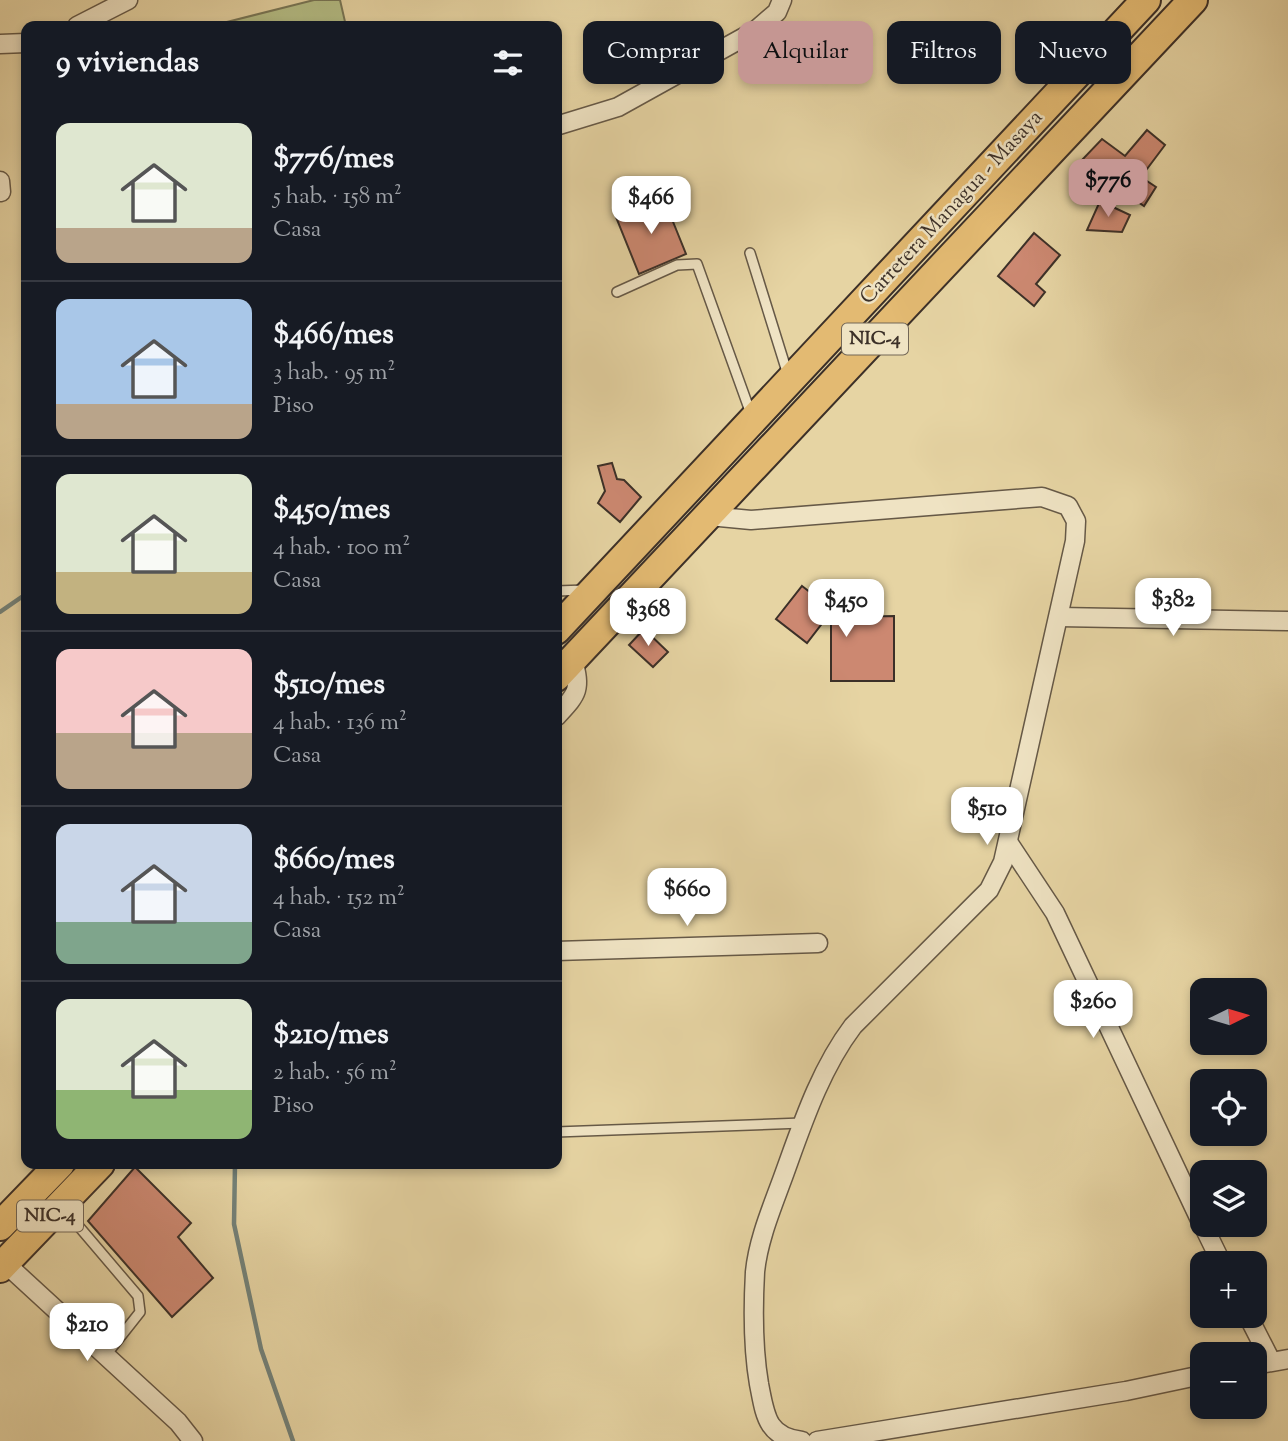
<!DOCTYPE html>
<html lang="es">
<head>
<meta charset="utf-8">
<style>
  :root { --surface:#171b24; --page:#242831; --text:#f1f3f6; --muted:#9ea1a6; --line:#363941; --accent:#c59692 }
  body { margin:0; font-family:"Sorts Mill Goudy",serif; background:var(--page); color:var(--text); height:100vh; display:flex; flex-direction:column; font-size:26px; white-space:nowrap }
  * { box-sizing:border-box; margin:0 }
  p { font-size:23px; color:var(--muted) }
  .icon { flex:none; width:38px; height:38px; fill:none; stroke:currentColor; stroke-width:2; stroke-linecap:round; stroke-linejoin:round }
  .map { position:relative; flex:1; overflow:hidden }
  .side { position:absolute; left:21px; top:21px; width:541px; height:1148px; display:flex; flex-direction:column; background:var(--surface); border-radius:14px; box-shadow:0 4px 10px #0003 }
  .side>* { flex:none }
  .hud { position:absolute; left:583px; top:21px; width:600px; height:63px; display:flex; gap:14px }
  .needle { width:46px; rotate:85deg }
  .controls { position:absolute; left:1190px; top:978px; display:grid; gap:14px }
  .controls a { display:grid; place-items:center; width:77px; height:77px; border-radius:14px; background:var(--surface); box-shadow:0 4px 10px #0003; font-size:35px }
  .price { position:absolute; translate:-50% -60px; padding:0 16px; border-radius:14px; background:#fff; color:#222; font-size:23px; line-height:46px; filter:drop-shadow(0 2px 4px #0008) }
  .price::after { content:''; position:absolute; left:50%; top:42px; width:21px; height:16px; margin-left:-10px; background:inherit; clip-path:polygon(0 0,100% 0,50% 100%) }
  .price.selected { background:var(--accent); color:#111 }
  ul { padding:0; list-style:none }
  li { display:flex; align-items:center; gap:21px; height:175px; padding:0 35px }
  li+li { border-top:2px solid var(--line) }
  li span { display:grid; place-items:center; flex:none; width:196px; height:140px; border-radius:14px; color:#555 }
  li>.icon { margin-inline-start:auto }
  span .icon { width:84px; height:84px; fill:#fffc; stroke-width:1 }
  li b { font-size:30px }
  h2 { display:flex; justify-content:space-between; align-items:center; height:84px; padding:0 35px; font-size:30px }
  .pill { padding:0 24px; border-radius:14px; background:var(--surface); box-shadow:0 4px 10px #0003; font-size:24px; line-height:63px }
  .pill.selected { background:var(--accent); color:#111 }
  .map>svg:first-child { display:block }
</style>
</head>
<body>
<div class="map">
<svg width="1288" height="1441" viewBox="0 0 1288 1441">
  <rect width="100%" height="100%" fill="#e6d4a3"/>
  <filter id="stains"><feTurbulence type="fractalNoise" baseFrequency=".00286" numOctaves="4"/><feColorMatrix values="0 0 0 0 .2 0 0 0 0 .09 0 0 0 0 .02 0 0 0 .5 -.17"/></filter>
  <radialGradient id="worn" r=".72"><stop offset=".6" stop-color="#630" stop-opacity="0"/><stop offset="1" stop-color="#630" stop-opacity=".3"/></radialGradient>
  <!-- green -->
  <path fill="#b4bd85" stroke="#787656" stroke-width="2" d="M 314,0 L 340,0 L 346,26 L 211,26 Z"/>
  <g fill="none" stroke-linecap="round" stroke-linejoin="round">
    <!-- stream -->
    <g stroke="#738178" stroke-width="4.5">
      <path d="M 0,612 L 26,594"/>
      <path d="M 235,1164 L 234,1224 L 261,1349 L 293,1441"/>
    </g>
  </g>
  <!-- building -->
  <g fill="#cc8871" stroke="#3c3028" stroke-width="2">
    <path d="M 1147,130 L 1165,145 L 1141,177 L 1156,187 L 1144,206 L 1080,162 L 1102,139 L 1125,156 Z"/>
    <path d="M 663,197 L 686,254 L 639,274 L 616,217 Z"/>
    <path d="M 1100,201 L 1130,215 L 1122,232 L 1087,230 Z"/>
    <path d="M 1034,233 L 1060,255 L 1036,284 L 1045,292 L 1034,306 L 998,276 Z"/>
    <path d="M 612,463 L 617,479 L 624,480 L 641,497 L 620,522 L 598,503 L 605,491 L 598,466 Z"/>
    <path d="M 802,586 L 842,617 L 894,616 L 894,681 L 831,681 L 831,612 L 807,643 L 776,619 Z"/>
    <path d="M 644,629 L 668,652 L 653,667 L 629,645 Z"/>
    <path d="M 135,1167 L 191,1223 L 178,1237 L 213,1278 L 172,1317 L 88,1221 Z"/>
  </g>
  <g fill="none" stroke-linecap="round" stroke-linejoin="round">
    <!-- service casing -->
    <g stroke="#665947" stroke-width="12">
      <g id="service">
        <path d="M 750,253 L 788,375"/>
        <path d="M 617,292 L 677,265 L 697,264 L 751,414"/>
        <path d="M 556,591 L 586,590"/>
        <path d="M 556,1132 L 802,1123"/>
        <path d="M 64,1209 L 138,1296 L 140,1312 L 106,1355"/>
      </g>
    </g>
    <!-- minor casing -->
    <g stroke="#665947" stroke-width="21">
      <g id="minor">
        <path d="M 77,26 L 128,0"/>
        <path d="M 0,44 L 26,43"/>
        <path d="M 556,126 L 618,107 L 755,31 L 777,12 L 782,0"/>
        <path d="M 0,181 L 1,192"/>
        <path d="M 709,516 L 751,520 L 1042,497 L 1068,506 L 1076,521 L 1075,541 L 1003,862 L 989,890 L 853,1026 C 819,1071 801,1128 782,1180 C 771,1210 758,1241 755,1272 C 753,1308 753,1349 759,1384 C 765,1414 766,1437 802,1441"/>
        <path d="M 1059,617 L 1288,621"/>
        <path d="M 556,717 C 578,693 581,691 573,659"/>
        <path d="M 1008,842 L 1055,913 L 1202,1224"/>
        <path d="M 556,951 L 818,943"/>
        <path d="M 1203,1225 L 1222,1264"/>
        <path d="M 5,1263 L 178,1422 L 193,1441"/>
        <path d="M 1248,1316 L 1271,1361"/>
        <path d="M 1255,1365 L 1288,1359"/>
        <path d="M 817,1441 L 1126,1391 L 1202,1375"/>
      </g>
    </g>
    <!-- trunk casing -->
    <g stroke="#3c3028" stroke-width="32">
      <g id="trunk">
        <path d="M 556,630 L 1146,0"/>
        <path d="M 556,677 L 1193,0"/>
        <path d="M 0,1226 L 60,1164"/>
        <path d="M 0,1268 L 100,1164"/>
      </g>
    </g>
    <!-- service -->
    <use href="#service" stroke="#efe3c3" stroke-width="9"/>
    <!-- minor -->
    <use href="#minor" stroke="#efe3c3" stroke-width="18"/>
    <!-- trunk -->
    <use href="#trunk" stroke="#e3ba72" stroke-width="28"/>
  </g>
  <g text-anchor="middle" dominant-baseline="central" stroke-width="5" stroke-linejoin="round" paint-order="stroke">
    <!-- shield labels -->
    <g fill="#efe3c3" stroke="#726656" stroke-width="2">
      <rect x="842" y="323.5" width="66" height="31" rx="5"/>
      <rect x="17" y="1200.5" width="66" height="31" rx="5"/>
    </g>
    <g font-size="19" font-weight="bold" fill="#3c3028">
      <text x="875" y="339">NIC-4</text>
      <text x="50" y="1216">NIC-4</text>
    </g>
    <!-- street labels -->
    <g font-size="21" fill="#3c3028" stroke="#efe3c3">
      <text transform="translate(952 208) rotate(-47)">Carretera Managua - Masaya</text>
    </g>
  </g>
  <rect width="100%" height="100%" filter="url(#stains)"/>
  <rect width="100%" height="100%" fill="url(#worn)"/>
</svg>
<div class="controls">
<a><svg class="needle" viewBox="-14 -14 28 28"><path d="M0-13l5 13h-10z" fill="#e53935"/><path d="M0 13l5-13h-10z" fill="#9ea1a6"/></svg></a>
<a><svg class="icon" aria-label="locate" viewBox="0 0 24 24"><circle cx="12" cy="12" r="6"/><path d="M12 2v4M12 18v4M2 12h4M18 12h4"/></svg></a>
<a><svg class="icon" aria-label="layers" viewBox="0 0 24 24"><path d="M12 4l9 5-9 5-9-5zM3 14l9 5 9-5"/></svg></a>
<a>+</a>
<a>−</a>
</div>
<b class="price selected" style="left:1108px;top:219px">$776</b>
<b class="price" style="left:651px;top:236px">$466</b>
<b class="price" style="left:1173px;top:638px">$382</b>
<b class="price" style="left:846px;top:639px">$450</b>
<b class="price" style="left:648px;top:648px">$368</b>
<b class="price" style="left:987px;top:847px">$510</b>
<b class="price" style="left:687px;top:928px">$660</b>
<b class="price" style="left:1093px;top:1040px">$260</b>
<b class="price" style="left:87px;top:1363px">$210</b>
<div class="hud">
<a class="pill">Comprar</a>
<a class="pill selected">Alquilar</a>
<a class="pill">Filtros</a>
<a class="pill">Nuevo</a>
</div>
<section class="side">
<h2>9 viviendas<svg class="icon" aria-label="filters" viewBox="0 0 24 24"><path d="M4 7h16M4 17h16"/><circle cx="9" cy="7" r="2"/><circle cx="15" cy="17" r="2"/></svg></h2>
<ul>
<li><span style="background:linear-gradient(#dfe7d0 75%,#b9a48a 0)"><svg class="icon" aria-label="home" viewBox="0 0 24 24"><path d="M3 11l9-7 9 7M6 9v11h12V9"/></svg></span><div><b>$776/mes</b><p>5 hab. · 158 m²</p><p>Casa</p></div></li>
<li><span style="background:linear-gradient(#a9c7e8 75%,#b9a48a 0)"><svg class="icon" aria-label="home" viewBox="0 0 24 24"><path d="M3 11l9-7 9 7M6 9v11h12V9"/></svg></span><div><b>$466/mes</b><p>3 hab. · 95 m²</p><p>Piso</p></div></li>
<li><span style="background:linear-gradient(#dfe7d0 70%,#c2b280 0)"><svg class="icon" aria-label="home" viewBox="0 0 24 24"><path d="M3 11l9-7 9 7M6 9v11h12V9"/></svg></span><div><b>$450/mes</b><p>4 hab. · 100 m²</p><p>Casa</p></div></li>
<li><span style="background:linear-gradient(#f6c9c9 60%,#b9a48a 0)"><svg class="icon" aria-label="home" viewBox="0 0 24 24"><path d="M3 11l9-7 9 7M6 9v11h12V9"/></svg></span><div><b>$510/mes</b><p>4 hab. · 136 m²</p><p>Casa</p></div></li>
<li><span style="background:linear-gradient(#c9d6e8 70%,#7fa58c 0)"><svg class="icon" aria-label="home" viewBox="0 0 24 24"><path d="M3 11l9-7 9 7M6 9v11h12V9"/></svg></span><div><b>$660/mes</b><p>4 hab. · 152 m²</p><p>Casa</p></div></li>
<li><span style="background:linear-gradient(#dfe7d0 65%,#8fb573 0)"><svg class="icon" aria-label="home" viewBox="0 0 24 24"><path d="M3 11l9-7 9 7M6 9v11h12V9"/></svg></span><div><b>$210/mes</b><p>2 hab. · 56 m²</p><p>Piso</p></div></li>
</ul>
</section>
</div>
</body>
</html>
